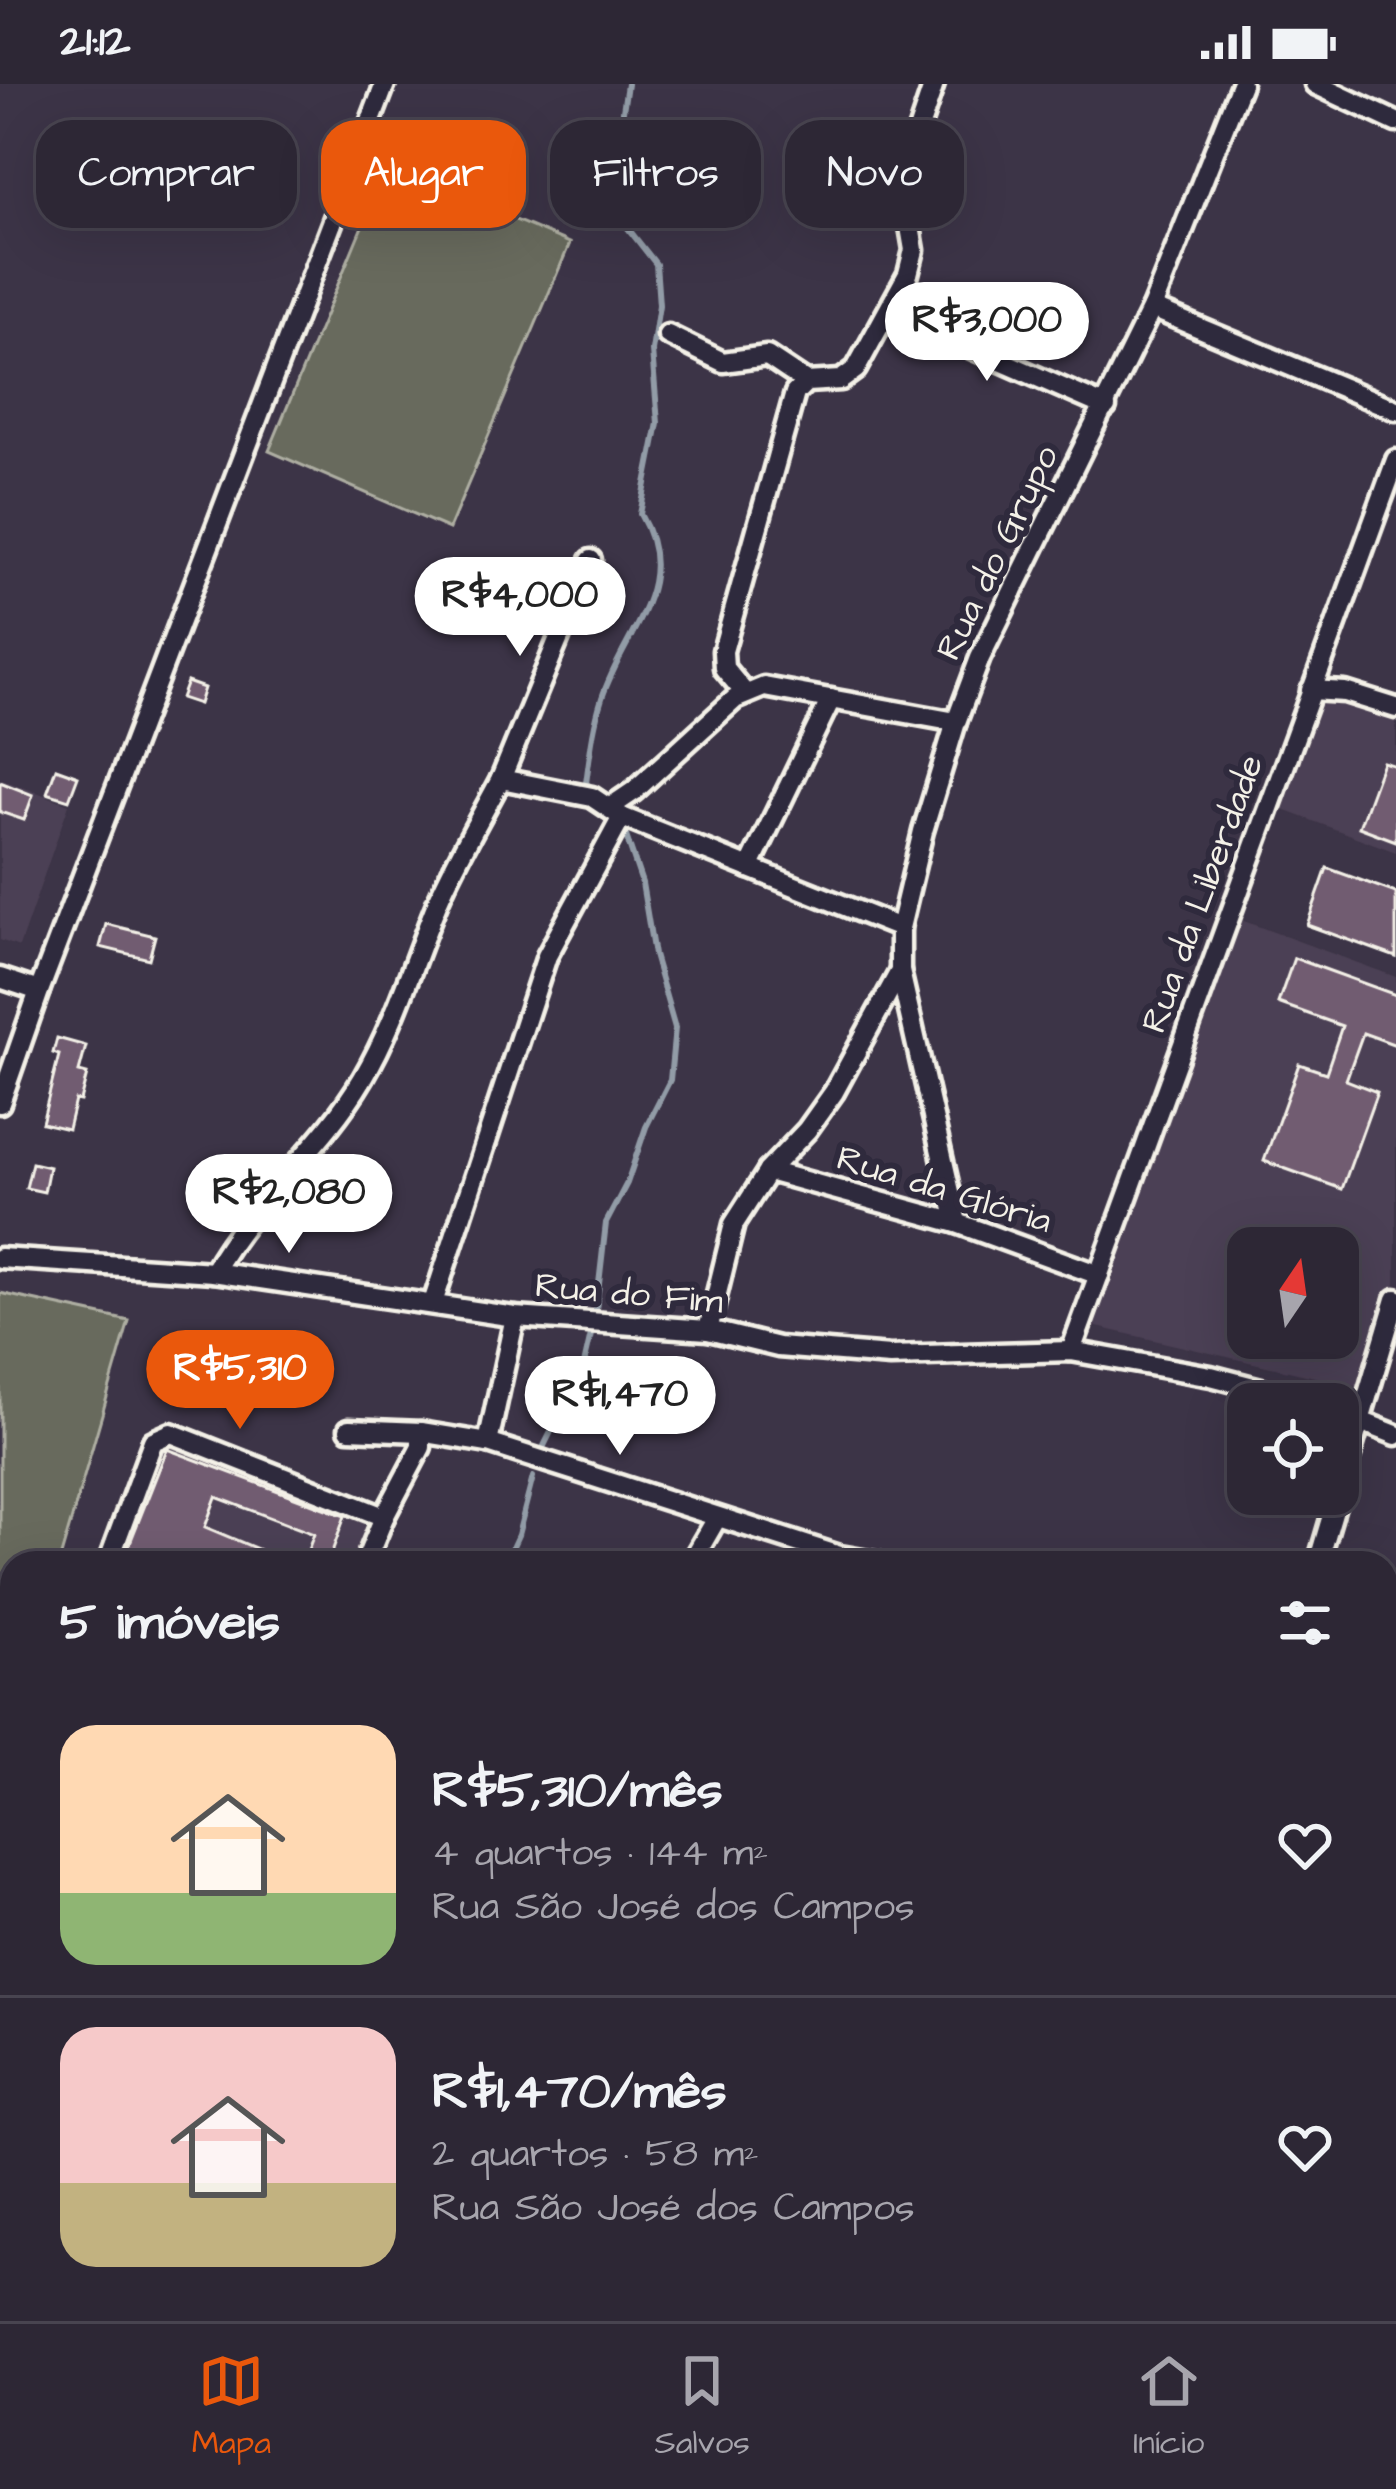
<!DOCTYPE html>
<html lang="pt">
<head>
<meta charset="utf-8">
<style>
  :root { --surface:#2d2735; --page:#352f3d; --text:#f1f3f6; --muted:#a7a5ad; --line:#484450; --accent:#ea580c }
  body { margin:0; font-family:"Architects Daughter",sans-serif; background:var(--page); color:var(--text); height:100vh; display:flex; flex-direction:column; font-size:45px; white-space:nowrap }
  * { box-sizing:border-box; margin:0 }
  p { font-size:39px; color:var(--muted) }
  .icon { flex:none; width:66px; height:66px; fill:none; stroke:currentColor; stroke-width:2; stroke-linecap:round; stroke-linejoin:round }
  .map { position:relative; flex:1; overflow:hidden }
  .side { position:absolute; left:0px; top:1467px; width:1398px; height:771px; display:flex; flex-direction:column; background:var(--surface); border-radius:36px 36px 0 0; box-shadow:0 12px 48px #0002,0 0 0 3px var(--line) }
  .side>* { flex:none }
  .banner { position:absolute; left:36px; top:36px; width:1326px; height:108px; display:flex; gap:24px }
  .needle { width:78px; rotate:13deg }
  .tools { position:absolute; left:1227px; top:1143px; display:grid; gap:24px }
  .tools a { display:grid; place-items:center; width:132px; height:132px; border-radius:24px; background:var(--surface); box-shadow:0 12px 48px #0002,0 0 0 3px var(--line); font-size:60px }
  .price { position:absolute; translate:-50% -102px; padding:0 27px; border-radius:42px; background:#fff; color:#222; font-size:39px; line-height:78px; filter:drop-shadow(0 3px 6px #0008) }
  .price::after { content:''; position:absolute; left:50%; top:72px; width:36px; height:27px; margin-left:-18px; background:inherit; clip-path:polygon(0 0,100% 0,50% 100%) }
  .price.active { background:var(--accent); color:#fff }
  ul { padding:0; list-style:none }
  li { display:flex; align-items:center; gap:36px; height:300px; padding:0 60px }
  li+li { border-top:3px solid var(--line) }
  li span { display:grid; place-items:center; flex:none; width:336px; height:240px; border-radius:36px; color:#555 }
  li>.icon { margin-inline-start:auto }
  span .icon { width:144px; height:144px; fill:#fffc; stroke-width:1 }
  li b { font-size:51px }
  h2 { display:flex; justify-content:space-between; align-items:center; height:144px; padding:0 60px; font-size:51px }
  .chip { padding:0 42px; border-radius:36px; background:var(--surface); box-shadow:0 12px 48px #0002,0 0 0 3px var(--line); font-size:42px; line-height:108px }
  .chip.active { background:var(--accent); color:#fff }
  .status { display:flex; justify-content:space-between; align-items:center; height:84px; padding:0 60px; background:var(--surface); direction:ltr }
  .status svg { height:33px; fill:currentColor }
  .tabs { display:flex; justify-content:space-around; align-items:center; height:168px; border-top:3px solid var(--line); background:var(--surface); font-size:33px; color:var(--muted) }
  .tabs a { display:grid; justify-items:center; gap:6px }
  .tabs .active { color:var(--accent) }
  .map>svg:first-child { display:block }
</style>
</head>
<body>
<div class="status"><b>21:12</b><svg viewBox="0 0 49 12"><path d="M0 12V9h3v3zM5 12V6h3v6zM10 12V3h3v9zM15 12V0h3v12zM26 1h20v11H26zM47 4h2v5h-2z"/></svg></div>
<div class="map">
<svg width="1396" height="2237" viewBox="0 0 1396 2237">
  <rect width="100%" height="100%" fill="#3c3447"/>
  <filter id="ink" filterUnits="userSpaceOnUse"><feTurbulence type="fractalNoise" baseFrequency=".00833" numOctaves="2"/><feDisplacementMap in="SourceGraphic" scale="24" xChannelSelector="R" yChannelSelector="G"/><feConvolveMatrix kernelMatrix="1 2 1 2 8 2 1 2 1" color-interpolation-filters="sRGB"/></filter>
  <g filter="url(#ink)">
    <!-- built -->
    <g fill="#4c4054" fill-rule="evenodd">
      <path d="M 1324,612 L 1396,634 L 1396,768 L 1281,725 Z"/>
      <path d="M 0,695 L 69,720 L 19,863 L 0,856 Z"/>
      <path d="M 1241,836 L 1396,893 L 1396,1206 L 1362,1304 L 1093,1242 ZM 1248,1164 L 1338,1164 L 1338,1254 L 1248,1254 Z"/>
      <path d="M 168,1355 L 358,1429 L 365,1443 L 351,1479 L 111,1479 L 156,1359 Z"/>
    </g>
    <!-- garden -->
    <g fill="#676b5d" stroke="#aeaea2" stroke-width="3">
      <path d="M 387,82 L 570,159 L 449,445 L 269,367 Z"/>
      <path d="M 0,1209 L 129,1237 L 59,1479 L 12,1479 L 12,1509 L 0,1506 Z"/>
    </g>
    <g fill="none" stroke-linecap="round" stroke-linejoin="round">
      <!-- stream -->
      <g stroke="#929ca7" stroke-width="6">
        <path d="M 595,707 L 586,699 C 590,670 593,642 602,614 C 624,547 682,502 640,430 L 658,339 L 652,267 L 659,221 L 656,180 L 616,129 L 613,94 L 627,0"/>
        <path d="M 596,1226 L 606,1139 L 627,1099 L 646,1043 L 670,996 L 675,944 L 654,871 L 642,799 L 624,746"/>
        <path d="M 543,1364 L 584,1281 L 592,1246"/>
        <path d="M 505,1479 L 518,1451 L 533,1393"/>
        <path d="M 217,2237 L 221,2226"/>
      </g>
    </g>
    <!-- building -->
    <g fill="#715b71" stroke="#f4f1e8" stroke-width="3">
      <path d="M 187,598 L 204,604 L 199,620 L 181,614 Z"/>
      <path d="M 1383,678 L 1396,682 L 1396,757 L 1359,743 Z"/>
      <path d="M 56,684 L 78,692 L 69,716 L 47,709 Z"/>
      <path d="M 0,698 L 33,711 L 24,736 L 0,728 Z"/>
      <path d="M 1327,784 L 1396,809 L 1396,873 L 1307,841 Z"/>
      <path d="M 106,840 L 155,852 L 149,875 L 100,863 Z"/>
      <path d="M 1294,874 L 1396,911 L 1396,961 L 1363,949 L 1346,996 L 1377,1008 L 1342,1105 L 1264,1077 L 1299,980 L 1326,989 L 1342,942 L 1278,919 Z"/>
      <path d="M 57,954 L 86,962 L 79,988 L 87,990 L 80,1017 L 75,1016 L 68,1045 L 42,1039 L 59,971 L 53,969 Z"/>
      <path d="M 32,1079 L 49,1083 L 44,1108 L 26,1104 Z"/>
      <path d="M 167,1365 L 345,1432 L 328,1479 L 303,1479 L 314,1450 L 216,1413 L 205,1443 L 291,1479 L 205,1479 L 193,1474 L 191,1479 L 122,1479 Z"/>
    </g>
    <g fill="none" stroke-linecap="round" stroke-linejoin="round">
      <!-- street casing -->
      <g stroke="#f4f1e8" stroke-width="27">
        <g id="street">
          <path d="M 1315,0 L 1396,38"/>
          <path d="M 1152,224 L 1396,326"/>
          <path d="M 889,228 L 1106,323"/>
          <path d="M 668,251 L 723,278 L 767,272 L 806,298"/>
          <path d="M 1311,606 L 1345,608 L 1396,624"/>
          <path d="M 744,608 L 724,584 L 723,567 L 795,309 L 806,298 L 841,296 L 856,285 L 908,190 L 914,166 L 907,125 L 908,77 L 934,0"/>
          <path d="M 501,695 L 591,476"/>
          <path d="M 609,724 L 634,707 L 735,615 L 764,603 L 956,638"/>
          <path d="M 749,784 L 831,615"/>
          <path d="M 0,894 L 39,907"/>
          <path d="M 0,1019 L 39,907 L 385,0"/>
          <path d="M 768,1087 L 957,1139 L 1099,1191"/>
          <path d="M 957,1139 L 900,887 L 900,844 L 923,747 L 956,638 L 980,574 L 1152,224 L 1241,0"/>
          <path d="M 0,1174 L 213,1188 L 515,1233 L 708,1246 L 778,1263 L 890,1272 L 1071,1267 L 1211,1292 L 1319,1320"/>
          <path d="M 213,1188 C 255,1113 320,1067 363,994 C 396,938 413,877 438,817 C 456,775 480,735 501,695 L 592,713 L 622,733 L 900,844"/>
          <path d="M 433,1219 L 547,872 L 622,733"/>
          <path d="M 708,1246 L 734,1140 L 768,1087 L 807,1046 L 834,1008 L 900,887"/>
          <path d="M 1071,1267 L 1396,376"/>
          <path d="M 1338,1328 L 1396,1351"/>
          <path d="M 349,1345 L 421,1348 L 488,1359 L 840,1472 L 880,1479"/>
          <path d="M 488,1359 L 515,1233"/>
          <path d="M 384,1433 L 421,1363 L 421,1348"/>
          <path d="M 108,1479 L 153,1357 L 171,1349 L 384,1433 L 365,1479"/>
          <path d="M 691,1479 L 717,1434"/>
          <path d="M 1318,1479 L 1396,1215"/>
          <path d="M 0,1523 L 12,1526"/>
          <path d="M 1386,1539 L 1396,1540"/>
          <path d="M 0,1744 L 12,1716"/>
          <path d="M 1386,1783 L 1396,1751"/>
          <path d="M 1386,1937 L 1396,1940"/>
          <path d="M 0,2034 L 12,2036"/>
          <path d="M 1386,2160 L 1396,2161"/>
          <path d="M 0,2177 L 12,2180"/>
          <path d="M 761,2226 L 806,2237"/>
          <path d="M 394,2237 L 399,2226"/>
          <path d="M 739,2237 L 742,2226"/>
          <path d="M 1104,2237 L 1108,2226"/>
        </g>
      </g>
      <!-- street -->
      <use href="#street" stroke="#2f2a3d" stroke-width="18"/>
    </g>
  </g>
  <g text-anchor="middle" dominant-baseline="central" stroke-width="12" stroke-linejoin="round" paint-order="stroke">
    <!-- street labels -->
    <g font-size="36" fill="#f4f1e8" stroke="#2f2a3d">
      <text transform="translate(998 469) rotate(-64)">Rua do Grupo</text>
      <text transform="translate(1203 810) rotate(-70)">Rua da Liberdade</text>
      <text transform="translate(944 1106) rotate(17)">Rua da Glória</text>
      <text transform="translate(629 1210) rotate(5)">Rua do Fim</text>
    </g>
  </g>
</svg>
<div class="tools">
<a><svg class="needle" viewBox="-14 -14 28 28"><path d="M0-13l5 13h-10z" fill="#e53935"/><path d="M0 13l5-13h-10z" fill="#a7a5ad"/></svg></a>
<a><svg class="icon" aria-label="locate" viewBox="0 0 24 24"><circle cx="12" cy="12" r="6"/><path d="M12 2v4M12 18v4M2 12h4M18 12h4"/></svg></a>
</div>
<b class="price" style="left:987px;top:300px">R$3,000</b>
<b class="price" style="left:520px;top:575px">R$4,000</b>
<b class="price" style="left:289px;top:1172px">R$2,080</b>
<b class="price active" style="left:240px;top:1348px">R$5,310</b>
<b class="price" style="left:620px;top:1374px">R$1,470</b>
<div class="banner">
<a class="chip">Comprar</a>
<a class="chip active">Alugar</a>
<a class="chip">Filtros</a>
<a class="chip">Novo</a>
</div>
<section class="side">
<h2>5 imóveis<svg class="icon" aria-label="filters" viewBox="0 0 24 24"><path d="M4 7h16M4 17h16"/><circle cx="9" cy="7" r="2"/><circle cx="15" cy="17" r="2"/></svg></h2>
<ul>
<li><span style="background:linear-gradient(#ffd9b3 70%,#8fb573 0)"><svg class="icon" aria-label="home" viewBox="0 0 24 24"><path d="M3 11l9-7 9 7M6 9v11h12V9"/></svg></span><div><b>R$5,310/mês</b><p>4 quartos · 144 m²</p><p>Rua São José dos Campos</p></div><svg class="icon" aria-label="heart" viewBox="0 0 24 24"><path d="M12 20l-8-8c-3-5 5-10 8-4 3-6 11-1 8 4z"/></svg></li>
<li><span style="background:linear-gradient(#f6c9c9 65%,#c2b280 0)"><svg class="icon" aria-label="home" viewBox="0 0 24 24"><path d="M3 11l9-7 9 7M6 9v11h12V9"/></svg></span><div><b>R$1,470/mês</b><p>2 quartos · 58 m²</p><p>Rua São José dos Campos</p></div><svg class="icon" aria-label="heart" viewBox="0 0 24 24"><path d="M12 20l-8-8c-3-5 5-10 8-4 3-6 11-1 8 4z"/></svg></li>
</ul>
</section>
</div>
<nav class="tabs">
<a class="active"><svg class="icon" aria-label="map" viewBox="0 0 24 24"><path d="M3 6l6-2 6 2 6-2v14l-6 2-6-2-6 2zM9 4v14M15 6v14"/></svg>Mapa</a>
<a><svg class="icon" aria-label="saved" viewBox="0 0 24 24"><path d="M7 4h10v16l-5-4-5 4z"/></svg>Salvos</a>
<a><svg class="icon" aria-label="home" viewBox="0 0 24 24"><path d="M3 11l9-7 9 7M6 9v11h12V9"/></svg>Início</a>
</nav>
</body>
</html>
